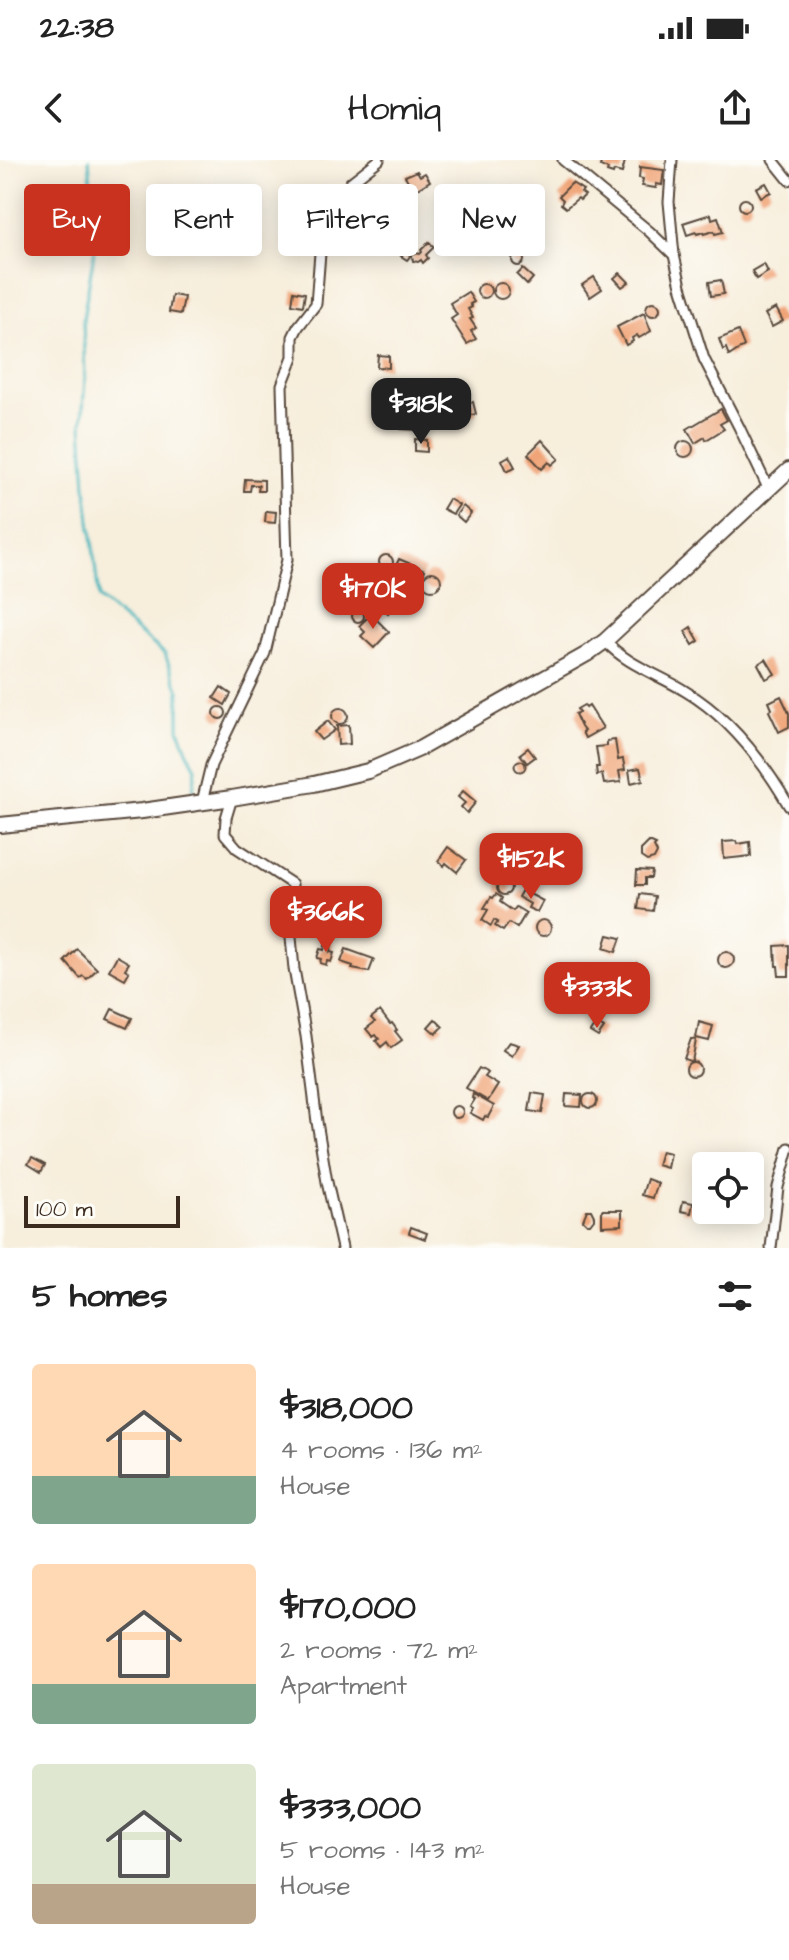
<!DOCTYPE html>
<html lang="en">
<head>
<meta charset="utf-8">
<style>
  :root { --surface:#fff; --page:#f6f6f6; --text:#222; --muted:#767676; --accent:#c8321e }
  body { margin:0; font-family:"Architects Daughter",sans-serif; background:var(--page); color:var(--text); height:100vh; display:flex; flex-direction:column; font-size:30px; white-space:nowrap }
  * { box-sizing:border-box; margin:0 }
  p { font-size:26px; color:var(--muted) }
  .icon { flex:none; width:44px; height:44px; fill:none; stroke:currentColor; stroke-width:2; stroke-linecap:round; stroke-linejoin:round }
  .map { position:relative; height:1088px; overflow:hidden }
  .side { display:flex; flex-direction:column; background:var(--surface); flex:1 }
  .side>* { flex:none }
  .top-card { position:absolute; left:24px; top:24px; width:742px; height:72px; display:flex; gap:16px }
  .buttons { position:absolute; left:692px; top:992px; display:grid; gap:16px }
  .buttons a { display:grid; place-items:center; width:72px; height:72px; border-radius:8px; background:var(--surface); box-shadow:0 4px 20px #0003; font-size:40px }
  .scale { position:absolute; left:24px; bottom:20px; width:156px; box-sizing:border-box; padding-left:8px; border:4px solid #3b2a1e; border-top:0; font-size:22px; line-height:28px; white-space:nowrap; color:#3b2a1e; -webkit-text-stroke:6px #fdfcf7; paint-order:stroke }
  .price { position:absolute; translate:-50% -68px; padding:0 18px; border-radius:16px; background:var(--accent); color:#fff; font-size:26px; line-height:52px; filter:drop-shadow(0 2px 4px #0008) }
  .price::after { content:''; position:absolute; left:50%; top:48px; width:24px; height:18px; margin-left:-12px; background:inherit; clip-path:polygon(0 0,100% 0,50% 100%) }
  .price.selected { background:#222; color:#fff }
  ul { padding:0; list-style:none }
  li { display:flex; align-items:center; gap:24px; height:200px; padding:0 32px }
  li span { display:grid; place-items:center; flex:none; width:224px; height:160px; border-radius:8px; color:#555 }
  li>.icon { margin-inline-start:auto }
  span .icon { width:96px; height:96px; fill:#fffc; stroke-width:1 }
  li b { font-size:34px }
  h2 { display:flex; justify-content:space-between; align-items:center; height:96px; padding:0 32px; font-size:34px }
  .tag { padding:0 28px; border-radius:8px; background:var(--surface); box-shadow:0 4px 20px #0003; font-size:28px; line-height:72px }
  .tag.selected { background:var(--accent); color:#fff }
  .status { display:flex; justify-content:space-between; align-items:center; height:56px; padding:0 40px; background:var(--surface); direction:ltr }
  .status svg { height:22px; fill:currentColor }
  header { display:flex; justify-content:space-between; align-items:center; height:104px; padding:0 32px; background:var(--surface); font-size:36px; font-weight:600 }
  .map>svg:first-child { display:block }
</style>
</head>
<body>
<div class="status"><b>22:38</b><svg viewBox="0 0 49 12"><path d="M0 12V9h3v3zM5 12V6h3v6zM10 12V3h3v9zM15 12V0h3v12zM26 1h20v11H26zM47 4h2v5h-2z"/></svg></div>
<header><svg class="icon" aria-label="back" viewBox="0 0 24 24"><path d="M15 5l-7 7 7 7"/></svg>Homiq<svg class="icon" aria-label="share" viewBox="0 0 24 24"><path d="M12 15V3M7 8l5-5 5 5M5 13v7h14v-7"/></svg></header>
<div class="map">
<svg width="789" height="1088" viewBox="0 0 789 1088">
  <rect width="100%" height="100%" fill="#fdfcf7"/>
  <filter id="ink" filterUnits="userSpaceOnUse"><feTurbulence type="fractalNoise" baseFrequency=".0125" numOctaves="2"/><feDisplacementMap in="SourceGraphic" scale="16" xChannelSelector="R" yChannelSelector="G"/><feConvolveMatrix kernelMatrix="1 2 1 2 8 2 1 2 1" color-interpolation-filters="sRGB"/></filter>
  <filter id="wash" filterUnits="userSpaceOnUse"><feTurbulence type="fractalNoise" baseFrequency=".006" numOctaves="4" result="noise"/><feDisplacementMap in="SourceGraphic" scale="32" xChannelSelector="R" yChannelSelector="G"/><feGaussianBlur stdDeviation="1.8" result="paint"/><feColorMatrix in="noise" values="0 0 0 0 0 0 0 0 0 0 0 0 0 0 0 0 0 1.4 0 .05"/><feComposite in="paint" operator="in"/></filter>
  <g filter="url(#wash)">
    <rect width="100%" height="100%" fill="#f7eedc"/>
    <g fill="none" stroke-linecap="round" stroke-linejoin="round">
      <!-- stream -->
      <path stroke="#46b6bd" stroke-width="3" d="M 89,0 L 96,81 L 83,159 L 85,218 L 82,265 L 86,326 L 99,439 L 165,494 L 179,531 L 179,568 L 187,591 L 196,608 L 193,630"/>
    </g>
    <g id="blocks">
      <!-- building -->
      <g fill="#f0a477">
        <path d="M 602,0 L 625,1 L 622,13 L 614,11 L 613,14 L 607,12 L 608,9 L 600,6 Z"/>
        <path d="M 640,7 L 664,10 L 662,25 L 656,24 L 656,28 L 642,26 L 643,19 L 639,18 Z"/>
        <path d="M 417,11 L 420,16 L 425,13 L 430,21 L 414,31 L 405,16 Z"/>
        <path d="M 572,23 L 583,30 L 581,32 L 585,35 L 580,40 L 578,38 L 566,48 L 561,44 L 563,40 L 559,36 Z"/>
        <path d="M 766,23 L 771,32 L 761,37 L 756,28 Z"/>
        <circle cx="745" cy="45" r="6"/>
        <path d="M 711,54 L 712,59 L 718,57 L 723,72 L 715,74 L 714,71 L 704,74 L 704,72 L 697,74 L 696,72 L 687,75 L 683,63 Z"/>
        <path d="M 532,68 L 537,75 L 534,78 L 537,83 L 528,90 L 526,88 L 524,90 L 522,88 L 520,89 L 514,81 Z"/>
        <path d="M 429,82 L 434,87 L 426,95 L 428,98 L 423,103 L 421,100 L 418,102 L 413,101 L 412,95 L 415,93 L 420,94 L 422,92 L 421,90 Z"/>
        <path d="M 403,86 L 413,93 L 407,100 L 401,96 L 403,94 L 399,92 Z"/>
        <circle cx="518" cy="100" r="6"/>
        <path d="M 764,104 L 768,112 L 756,119 L 752,111 Z"/>
        <path d="M 523,109 L 533,118 L 527,125 L 517,115 Z"/>
        <path d="M 620,113 L 629,122 L 622,127 L 614,118 Z"/>
        <path d="M 594,117 L 602,129 L 590,137 L 582,125 Z"/>
        <path d="M 721,120 L 724,134 L 711,136 L 709,122 Z"/>
        <circle cx="501" cy="131" r="8"/>
        <circle cx="484" cy="131" r="7"/>
        <path d="M 294,131 L 305,133 L 303,146 L 292,144 Z"/>
        <path d="M 468,132 L 474,142 L 470,144 L 472,147 L 468,149 L 473,158 L 470,159 L 476,168 L 471,171 L 476,179 L 467,184 L 451,159 L 457,155 L 450,143 Z"/>
        <path d="M 172,135 L 184,137 L 181,154 L 169,152 Z"/>
        <circle cx="653" cy="149" r="7"/>
        <path d="M 776,148 L 783,161 L 772,167 L 765,154 Z"/>
        <path d="M 644,153 L 651,171 L 639,178 L 637,175 L 632,178 L 633,181 L 626,185 L 617,167 Z"/>
        <path d="M 738,171 L 744,186 L 729,196 L 726,188 L 723,190 L 719,179 Z"/>
        <path d="M 378,195 L 389,196 L 389,208 L 377,207 Z"/>
        <path d="M 473,242 L 476,254 L 464,257 L 460,245 Z"/>
        <path d="M 721,249 L 727,260 L 720,264 L 724,269 L 706,280 L 705,277 L 695,283 L 687,269 Z"/>
        <path d="M 402,254 L 418,256 L 417,270 L 401,269 Z"/>
        <path d="M 415,279 L 427,280 L 427,292 L 415,291 Z"/>
        <path d="M 542,280 L 559,299 L 552,305 L 549,302 L 542,309 L 528,294 Z"/>
        <circle cx="685" cy="289" r="8"/>
        <path d="M 509,296 L 515,307 L 507,311 L 502,300 Z"/>
        <path d="M 245,319 L 264,320 L 264,331 L 258,331 L 259,325 L 251,325 L 250,331 L 244,331 Z"/>
        <path d="M 449,339 L 459,345 L 453,354 L 443,349 Z"/>
        <path d="M 463,346 L 471,353 L 464,362 L 456,355 Z"/>
        <path d="M 266,351 L 276,352 L 275,363 L 265,362 Z"/>
        <circle cx="386" cy="402" r="7"/>
        <path d="M 399,399 L 425,410 L 418,427 L 413,425 L 415,419 L 393,412 Z"/>
        <circle cx="432" cy="421" r="9"/>
        <path d="M 390,414 L 400,421 L 393,430 L 383,423 Z"/>
        <path d="M 380,436 L 393,447 L 388,453 L 375,441 Z"/>
        <circle cx="358" cy="456" r="6"/>
        <path d="M 371,454 L 389,472 L 374,488 L 361,476 L 365,472 L 359,466 Z"/>
        <path d="M 691,467 L 699,481 L 693,485 L 685,471 Z"/>
        <path d="M 766,499 L 775,514 L 766,519 L 758,504 Z"/>
        <path d="M 221,527 L 231,534 L 225,545 L 214,538 Z"/>
        <path d="M 781,536 L 789,553 L 789,567 L 779,572 L 769,551 L 772,549 L 769,542 Z"/>
        <path d="M 584,545 L 586,548 L 589,546 L 603,568 L 585,578 L 582,572 L 584,571 L 581,567 L 575,554 L 579,552 L 577,549 Z"/>
        <circle cx="220" cy="553" r="6"/>
        <circle cx="340" cy="556" r="8"/>
        <path d="M 328,561 L 335,570 L 321,580 L 314,572 Z"/>
        <path d="M 349,565 L 350,584 L 338,585 L 337,566 Z"/>
        <path d="M 615,580 L 618,600 L 623,599 L 625,610 L 619,611 L 621,622 L 604,624 L 602,614 L 597,615 L 596,607 L 599,607 L 596,587 L 607,586 L 607,581 Z"/>
        <path d="M 528,588 L 535,597 L 527,603 L 520,594 Z"/>
        <circle cx="520" cy="606" r="5.5"/>
        <path d="M 640,608 L 643,620 L 631,623 L 629,610 Z"/>
        <path d="M 463,631 L 476,642 L 467,653 L 461,647 L 465,643 L 458,637 Z"/>
        <path d="M 737,681 L 738,684 L 750,682 L 751,696 L 724,699 L 723,682 Z"/>
        <path d="M 649,682 L 656,685 L 654,687 L 657,693 L 654,699 L 647,701 L 641,697 L 641,690 Z"/>
        <path d="M 448,687 L 466,700 L 457,712 L 446,703 L 444,706 L 438,701 Z"/>
        <path d="M 637,710 L 652,711 L 651,718 L 645,718 L 645,725 L 636,725 Z"/>
        <circle cx="504" cy="728" r="7"/>
        <path d="M 522,730 L 543,741 L 537,752 L 528,748 L 530,744 L 518,737 Z"/>
        <path d="M 496,734 L 502,738 L 500,742 L 513,751 L 516,747 L 526,753 L 517,768 L 509,763 L 503,771 L 495,766 L 498,762 L 494,760 L 491,766 L 482,760 L 488,750 L 484,748 L 491,737 L 493,738 Z"/>
        <path d="M 640,734 L 655,736 L 653,751 L 638,749 Z"/>
        <circle cx="543" cy="768" r="8"/>
        <path d="M 608,775 L 621,778 L 616,792 L 604,788 Z"/>
        <path d="M 326,782 L 332,784 L 330,792 L 334,793 L 331,802 L 327,801 L 326,805 L 320,803 L 321,799 L 317,798 L 320,789 L 324,790 Z"/>
        <path d="M 789,785 L 789,816 L 779,816 L 778,806 L 776,806 L 775,786 Z"/>
        <path d="M 77,789 L 97,809 L 87,819 L 83,816 L 80,818 L 65,801 Z"/>
        <path d="M 346,789 L 374,799 L 369,812 L 352,809 L 353,806 L 341,802 Z"/>
        <circle cx="726" cy="800" r="8"/>
        <path d="M 117,796 L 129,803 L 125,809 L 129,812 L 125,819 L 109,810 Z"/>
        <path d="M 637,803 L 645,809 L 636,821 L 628,815 Z"/>
        <path d="M 590,823 L 603,828 L 596,845 L 583,840 Z"/>
        <circle cx="614" cy="835" r="6"/>
        <path d="M 112,849 L 132,858 L 127,868 L 107,859 Z"/>
        <path d="M 380,851 L 390,864 L 392,863 L 397,870 L 395,871 L 402,880 L 391,888 L 387,882 L 381,887 L 376,881 L 379,879 L 376,875 L 373,877 L 366,869 L 375,862 L 371,858 Z"/>
        <path d="M 435,859 L 443,867 L 436,874 L 428,867 Z"/>
        <path d="M 699,862 L 713,866 L 709,881 L 696,878 Z"/>
        <path d="M 596,863 L 604,868 L 598,877 L 590,872 Z"/>
        <path d="M 691,879 L 696,880 L 692,902 L 684,899 Z"/>
        <path d="M 509,882 L 519,885 L 512,896 L 503,890 Z"/>
        <circle cx="693" cy="909" r="7"/>
        <path d="M 479,908 L 488,913 L 485,917 L 498,925 L 488,941 L 466,928 Z"/>
        <path d="M 532,933 L 545,935 L 542,953 L 529,951 Z"/>
        <path d="M 473,934 L 494,946 L 488,957 L 485,956 L 483,960 L 470,953 L 473,949 L 470,947 L 475,939 L 472,938 Z"/>
        <path d="M 566,934 L 582,935 L 581,947 L 565,946 Z"/>
        <circle cx="590" cy="941" r="7"/>
        <circle cx="457" cy="952" r="6"/>
        <path d="M 661,991 L 670,993 L 667,1008 L 657,1005 Z"/>
        <path d="M 32,998 L 45,1005 L 41,1012 L 28,1004 Z"/>
        <path d="M 647,1019 L 658,1023 L 653,1038 L 642,1035 Z"/>
        <path d="M 683,1041 L 693,1043 L 691,1053 L 681,1051 Z"/>
        <path d="M 587,1050 L 591,1050 L 594,1056 L 594,1059 L 590,1064 L 587,1064 L 583,1060 Z"/>
        <path d="M 602,1050 L 622,1050 L 622,1065 L 602,1066 Z"/>
        <path d="M 411,1067 L 427,1073 L 425,1079 L 409,1073 Z"/>
      </g>
    </g>
  </g>
  <g filter="url(#ink)">
    <use href="#blocks" fill-opacity="0" stroke="#57473a" stroke-width="2"/>
    <g fill="none" stroke-linecap="round" stroke-linejoin="round">
      <!-- street casing -->
      <g stroke="#57473a" stroke-width="13">
        <g id="street">
          <path d="M 563,0 L 650,72 L 674,95"/>
          <path d="M 672,0 L 669,42 L 674,95 L 681,126 L 704,199 L 739,267 L 769,330"/>
          <path d="M 773,0 L 789,20"/>
          <path d="M 605,481 C 627,505 658,514 685,531 C 729,557 763,601 789,646"/>
          <path d="M 232,638 L 226,658 L 225,674 L 237,688 L 292,724 L 290,767 L 294,809 L 306,876 L 317,962 L 327,1022 L 342,1088"/>
          <path d="M 202,642 L 211,605 L 265,493 L 287,400 L 282,225 L 293,197 L 293,177 L 298,167 L 316,144 L 320,93 L 329,60 L 351,22 L 379,0"/>
          <path d="M 771,1088 L 778,1027 L 789,988"/>
        </g>
      </g>
      <!-- secondary casing -->
      <g stroke="#57473a" stroke-width="18">
        <path id="secondary" d="M 0,665 L 142,651 L 232,638 L 314,624 L 368,611 L 419,589 L 587,494 L 605,481 L 789,310"/>
      </g>
      <!-- street -->
      <use href="#street" stroke="#fff" stroke-width="9"/>
      <!-- secondary -->
      <use href="#secondary" stroke="#fff" stroke-width="14"/>
    </g>
  </g>
</svg>
<div class="buttons">
<a><svg class="icon" aria-label="locate" viewBox="0 0 24 24"><circle cx="12" cy="12" r="6"/><path d="M12 2v4M12 18v4M2 12h4M18 12h4"/></svg></a>
</div>
<div class="scale">100 m</div>
<b class="price selected" style="left:421px;top:286px">$318K</b>
<b class="price" style="left:373px;top:471px">$170K</b>
<b class="price" style="left:531px;top:741px">$152K</b>
<b class="price" style="left:326px;top:794px">$366K</b>
<b class="price" style="left:597px;top:870px">$333K</b>
<div class="top-card">
<a class="tag selected">Buy</a>
<a class="tag">Rent</a>
<a class="tag">Filters</a>
<a class="tag">New</a>
</div>
</div>
<section class="side">
<h2>5 homes<svg class="icon" aria-label="filters" viewBox="0 0 24 24"><path d="M4 7h16M4 17h16"/><circle cx="9" cy="7" r="2"/><circle cx="15" cy="17" r="2"/></svg></h2>
<ul>
<li><span style="background:linear-gradient(#ffd9b3 70%,#7fa58c 0)"><svg class="icon" aria-label="home" viewBox="0 0 24 24"><path d="M3 11l9-7 9 7M6 9v11h12V9"/></svg></span><div><b>$318,000</b><p>4 rooms · 136 m²</p><p>House</p></div></li>
<li><span style="background:linear-gradient(#ffd9b3 75%,#7fa58c 0)"><svg class="icon" aria-label="home" viewBox="0 0 24 24"><path d="M3 11l9-7 9 7M6 9v11h12V9"/></svg></span><div><b>$170,000</b><p>2 rooms · 72 m²</p><p>Apartment</p></div></li>
<li><span style="background:linear-gradient(#dfe7d0 75%,#b9a48a 0)"><svg class="icon" aria-label="home" viewBox="0 0 24 24"><path d="M3 11l9-7 9 7M6 9v11h12V9"/></svg></span><div><b>$333,000</b><p>5 rooms · 143 m²</p><p>House</p></div></li>
</ul>
</section>
</body>
</html>
